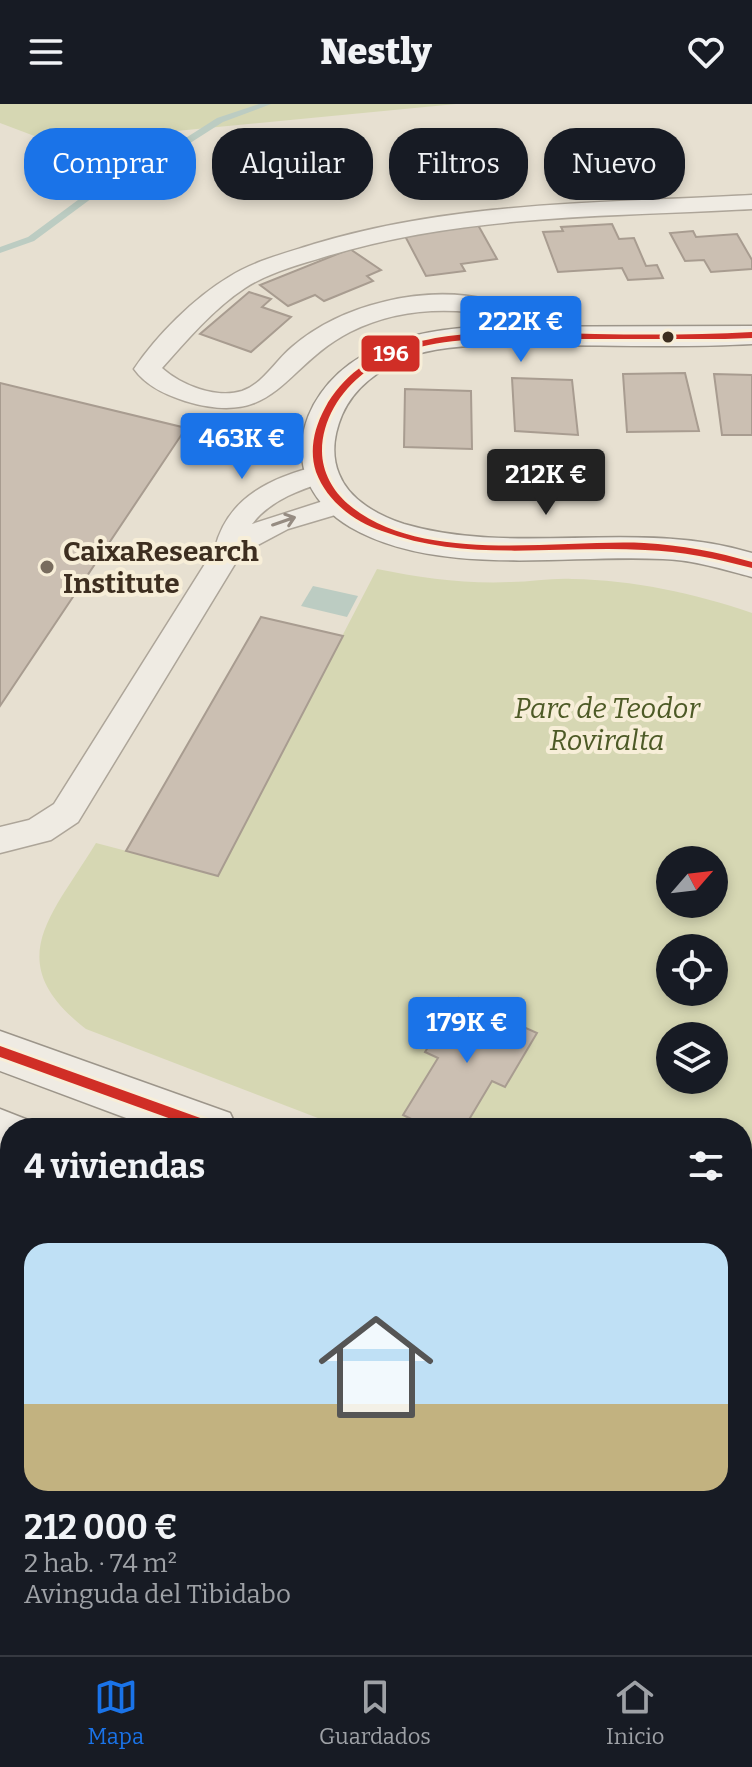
<!DOCTYPE html>
<html lang="es">
<head>
<meta charset="utf-8">
<style>
  :root { --surface:#171b24; --page:#242831; --text:#f1f3f6; --muted:#9ea1a6; --line:#363941; --accent:#1a73e8 }
  body { margin:0; font-family:Bitter,serif; background:var(--page); color:var(--text); height:100vh; display:flex; flex-direction:column; font-size:30px; white-space:nowrap }
  * { box-sizing:border-box; margin:0 }
  p { font-size:26px; color:var(--muted) }
  .icon { flex:none; width:44px; height:44px; fill:none; stroke:currentColor; stroke-width:2; stroke-linecap:round; stroke-linejoin:round }
  .map { position:relative; flex:1; overflow:hidden }
  .panel { position:absolute; left:0px; top:1014px; width:752px; height:538px; display:flex; flex-direction:column; background:var(--surface); border-radius:32px 32px 0 0; box-shadow:0 4px 12px #0003 }
  .panel>* { flex:none }
  .banner { position:absolute; left:24px; top:24px; width:704px; height:72px; display:flex; gap:16px }
  .needle { width:52px; rotate:62deg }
  .tools { position:absolute; left:656px; top:742px; display:grid; gap:16px }
  .tools a { display:grid; place-items:center; width:72px; height:72px; border-radius:50%; background:var(--surface); box-shadow:0 4px 12px #0003; font-size:40px }
  .price { position:absolute; translate:-50% -68px; padding:0 18px; border-radius:8px; background:var(--accent); color:#fff; font-size:26px; line-height:52px; filter:drop-shadow(0 2px 4px #0008) }
  .price::after { content:''; position:absolute; left:50%; top:48px; width:24px; height:18px; margin-left:-12px; background:inherit; clip-path:polygon(0 0,100% 0,50% 100%) }
  .price.current { background:#222; color:#fff }
  ul { padding:0; list-style:none }
  li { display:grid; align-content:center; gap:16px; height:424px; padding:0 24px }
  li+li { border-top:2px solid var(--line) }
  li span { display:grid; place-items:center; height:248px; border-radius:24px; color:#555 }
  li>.icon { margin-inline-start:auto }
  span .icon { width:144px; height:144px; fill:#fffc; stroke-width:1 }
  li b { font-size:34px }
  h2 { display:flex; justify-content:space-between; align-items:center; height:96px; padding:0 24px; font-size:34px }
  .chip { padding:0 28px; border-radius:32px; background:var(--surface); box-shadow:0 4px 12px #0003; font-size:28px; line-height:72px }
  .chip.current { background:var(--accent); color:#fff }
  header { display:flex; justify-content:space-between; align-items:center; height:104px; padding:0 24px; background:var(--surface); font-size:36px; font-weight:800 }
  .tabs { display:flex; justify-content:space-around; align-items:center; height:112px; border-top:2px solid var(--line); background:var(--surface); font-size:22px; color:var(--muted) }
  .tabs a { display:grid; justify-items:center; gap:4px }
  .tabs .current { color:var(--accent) }
  .map>svg:first-child { display:block }
</style>
</head>
<body>
<header><svg class="icon" aria-label="menu" viewBox="0 0 24 24"><path d="M4 6h16M4 12h16M4 18h16"/></svg>Nestly<svg class="icon" aria-label="heart" viewBox="0 0 24 24"><path d="M12 20l-8-8c-3-5 5-10 8-4 3-6 11-1 8 4z"/></svg></header>
<div class="map">
<svg width="752" height="1551" viewBox="0 0 752 1551">
  <rect width="100%" height="100%" fill="#e7e0d1"/>
  <!-- green -->
  <g fill="#d6d7b3" fill-rule="evenodd">
    <path d="M 0,0 L 456,0 L 53,39 L 0,19 Z"/>
    <path d="M 377,465 C 422,474 465,480 511,478 C 531,478 552,474 572,475 C 633,476 694,489 752,509 L 752,1188 L 742,1184 L 742,1024 L 464,1024 L 492,977 L 505,983 L 537,929 L 459,894 L 425,947 L 438,954 L 403,1011 L 430,1024 L 344,1024 L 86,925 C 0,858 51,813 96,739 L 218,771 ZM 670,756 L 714,756 L 714,800 L 670,800 ZM 670,844 L 714,844 L 714,888 L 670,888 ZM 670,932 L 714,932 L 714,976 L 670,976 Z"/>
  </g>
  <!-- water -->
  <path fill="#bcccc2" d="M 313,482 L 358,492 L 347,513 L 301,502 Z"/>
  <g fill="none" stroke-linecap="round" stroke-linejoin="round">
    <!-- stream -->
    <path fill="#bcccc2" fill-rule="evenodd" d="M 259,0 L 271,0 L 223,18 L 187,41 L 138,60 L 34,137 L 0,149 L 0,143 L 28,133 L 132,56 L 181,37 L 217,14 Z"/>
  </g>
  <!-- building -->
  <g fill="#cbbfb2" stroke="#a89c90" stroke-width="2">
    <path d="M 612,120 L 619,135 L 634,134 L 646,162 L 657,161 L 663,174 L 628,176 L 622,164 L 558,168 L 543,128 L 563,127 L 561,123 Z"/>
    <path d="M 478,121 L 497,155 L 461,160 L 465,167 L 426,172 L 404,130 Z"/>
    <path d="M 693,127 L 696,133 L 737,130 L 752,156 L 752,165 L 711,168 L 704,156 L 685,157 L 670,129 Z"/>
    <path d="M 350,145 L 381,166 L 367,172 L 373,177 L 324,197 L 315,191 L 288,202 L 260,181 Z"/>
    <path d="M 249,188 L 271,195 L 262,203 L 291,213 L 251,248 L 200,230 Z"/>
    <path d="M 685,269 L 699,327 L 627,328 L 623,270 Z"/>
    <path d="M 714,270 L 752,271 L 752,331 L 722,331 Z"/>
    <path d="M 512,274 L 572,276 L 578,331 L 515,327 Z"/>
    <path d="M 0,279 L 186,324 L 0,602 Z"/>
    <path d="M 405,285 L 471,287 L 472,345 L 404,343 Z"/>
    <path d="M 261,513 L 343,532 L 218,772 L 126,747 Z"/>
    <path d="M 459,894 L 537,929 L 505,983 L 492,977 L 464,1024 L 430,1024 L 403,1011 L 438,954 L 425,948 Z"/>
    <path d="M 10,1362 L 10,1397 L 0,1404 L 0,1370 Z"/>
  </g>
  <g fill="none" stroke-linecap="round" stroke-linejoin="round">
    <!-- lane casing -->
    <g stroke="#ada599" stroke-width="3">
      <g id="lane">
        <path d="M 0,1129 L 10,1133 L 10,1153 L 0,1149 Z"/>
        <path d="M 10,1155 L 10,1186 L 0,1193 L 0,1162 Z"/>
      </g>
    </g>
    <!-- street casing -->
    <g stroke="#ada599" stroke-width="3">
      <g id="street">
        <path d="M 752,91 L 752,105 C 608,113 463,110 324,153 C 298,161 268,169 245,184 C 213,205 187,236 162,264 C 181,281 216,295 242,287 C 263,280 276,256 292,243 C 341,200 426,180 489,196 L 506,232 L 502,237 L 484,237 L 470,208 C 429,204 387,209 350,228 C 282,263 277,325 185,297 C 166,291 146,282 134,265 C 157,231 194,194 229,173 C 254,157 286,149 314,140 C 456,97 605,99 752,91 Z"/>
        <path d="M 321,361 L 331,364 L 335,370 L 331,376 C 302,385 271,395 252,420 L 342,391 L 352,394 L 356,400 L 352,406 L 288,425 L 241,450 L 78,718 L 51,736 L 0,749 L 0,723 L 29,716 L 54,700 L 215,444 C 228,392 273,373 321,361 Z"/>
      </g>
    </g>
    <!-- secondary casing -->
    <g stroke="#9c958a" stroke-width="3">
      <g id="secondary">
        <path d="M 752,222 L 752,240 C 679,244 607,241 534,241 C 495,242 452,239 414,251 C 384,262 355,281 342,311 C 334,330 331,351 339,370 C 349,396 379,412 404,420 C 516,453 637,414 752,449 L 752,473 C 722,465 694,456 663,455 C 566,450 438,474 350,423 C 275,378 294,292 362,252 C 396,232 435,226 473,223 Z"/>
        <path d="M 0,927 L 230,1009 L 237,1024 L 153,1024 L 0,967 Z"/>
        <path d="M 0,1005 L 28,1016 L 32,1024 L 10,1024 L 10,1053 L 0,1049 Z"/>
        <path d="M 742,1200 L 752,1204 L 752,1256 L 742,1252 Z"/>
        <path d="M 595,1542 L 664,1542 L 668,1551 L 599,1551 Z"/>
      </g>
    </g>
    <!-- highway casing -->
    <g stroke="#928b80" stroke-width="3">
      <g id="highway">
        <path d="M 742,1347 L 752,1351 L 752,1413 L 742,1409 Z"/>
        <path d="M 742,1485 L 752,1490 L 752,1551 L 738,1551 L 725,1542 L 742,1542 Z"/>
      </g>
    </g>
    <!-- lane -->
    <use href="#lane" fill="#efebe3" fill-rule="evenodd"/>
    <!-- street -->
    <use href="#street" fill="#efebe3" fill-rule="evenodd"/>
    <!-- secondary -->
    <use href="#secondary" fill="#efebe3" fill-rule="evenodd"/>
    <!-- highway -->
    <use href="#highway" fill="#dad1c2" fill-rule="evenodd"/>
    <!-- bus-1 casing -->
    <g stroke="#f7eed8" stroke-width="6">
      <g id="bus-1">
        <path d="M 752,228 L 752,234 L 725,235 L 484,235 C 442,237 398,242 364,269 C 340,288 322,316 322,347 C 322,368 333,387 348,400 C 420,462 557,435 644,439 C 681,441 717,448 752,458 L 752,464 C 717,455 682,447 645,446 C 556,441 467,459 382,427 C 353,417 327,397 316,368 C 309,347 314,324 325,304 C 375,213 507,229 595,230 C 647,231 700,231 752,228 Z"/>
        <path d="M 0,942 L 217,1020 L 219,1024 L 196,1024 L 0,953 Z"/>
      </g>
    </g>
    <!-- bus-1 -->
    <use href="#bus-1" fill="#d02e26" fill-rule="evenodd"/>
  </g>
  <!-- one-way arrows -->
  <defs><path id="oneway-shaft" d="M-6 0H5M1.5-3L5.5 0L1.5 3" fill="none" stroke-width="1.6" stroke-linecap="round" stroke-linejoin="round" transform="scale(2)"/></defs>
  <use stroke="#968c82" href="#oneway-shaft" transform="translate(284 417) rotate(-19)"/>
  <!-- markers -->
  <circle fill="#3d2e20" stroke="#f7eed8" stroke-width="3" cx="668" cy="233" r="7"/>
  <circle fill="#786c5e" stroke="#f7eed8" stroke-width="3" cx="47" cy="463" r="8"/>
  <g text-anchor="middle" dominant-baseline="central" stroke-width="8" stroke-linejoin="round" paint-order="stroke">
    <!-- poi labels -->
    <g font-size="28" font-weight="bold" fill="#3d2e20" stroke="#f7eed8" text-anchor="start">
      <text x="63" y="447">CaixaResearch<tspan x="63" dy="32">Institute</tspan></text>
    </g>
    <!-- park labels -->
    <g font-size="28" font-style="italic" fill="#4d5a26" stroke="#f7eed8">
      <text x="607" y="604">Parc de Teodor<tspan x="607" dy="32">Roviralta</tspan></text>
    </g>
  </g>
  <rect stroke="#f7eed8" stroke-width="3" x="360" y="230" width="61" height="39" rx="8" fill="#d02e26"/>
  <g font-size="22" text-anchor="middle" font-weight="bold" fill="#fff">
    <text x="391" y="257">196</text>
  </g>
</svg>
<div class="tools">
<a><svg class="needle" viewBox="-14 -14 28 28"><path d="M0-13l5 13h-10z" fill="#e53935"/><path d="M0 13l5-13h-10z" fill="#9ea1a6"/></svg></a>
<a><svg class="icon" aria-label="locate" viewBox="0 0 24 24"><circle cx="12" cy="12" r="6"/><path d="M12 2v4M12 18v4M2 12h4M18 12h4"/></svg></a>
<a><svg class="icon" aria-label="layers" viewBox="0 0 24 24"><path d="M12 4l9 5-9 5-9-5zM3 14l9 5 9-5"/></svg></a>
</div>
<b class="price" style="left:521px;top:260px">222K €</b>
<b class="price" style="left:242px;top:377px">463K €</b>
<b class="price current" style="left:546px;top:413px">212K €</b>
<b class="price" style="left:467px;top:961px">179K €</b>
<div class="banner">
<a class="chip current">Comprar</a>
<a class="chip">Alquilar</a>
<a class="chip">Filtros</a>
<a class="chip">Nuevo</a>
</div>
<section class="panel">
<h2>4 viviendas<svg class="icon" aria-label="filters" viewBox="0 0 24 24"><path d="M4 7h16M4 17h16"/><circle cx="9" cy="7" r="2"/><circle cx="15" cy="17" r="2"/></svg></h2>
<ul>
<li><span style="background:linear-gradient(#bfe0f5 65%,#c2b280 0)"><svg class="icon" aria-label="home" viewBox="0 0 24 24"><path d="M3 11l9-7 9 7M6 9v11h12V9"/></svg></span><div><b>212 000 €</b><p>2 hab. · 74 m²</p><p>Avinguda del Tibidabo</p></div></li>
</ul>
</section>
</div>
<nav class="tabs">
<a class="current"><svg class="icon" aria-label="map" viewBox="0 0 24 24"><path d="M3 6l6-2 6 2 6-2v14l-6 2-6-2-6 2zM9 4v14M15 6v14"/></svg>Mapa</a>
<a><svg class="icon" aria-label="saved" viewBox="0 0 24 24"><path d="M7 4h10v16l-5-4-5 4z"/></svg>Guardados</a>
<a><svg class="icon" aria-label="home" viewBox="0 0 24 24"><path d="M3 11l9-7 9 7M6 9v11h12V9"/></svg>Inicio</a>
</nav>
</body>
</html>
